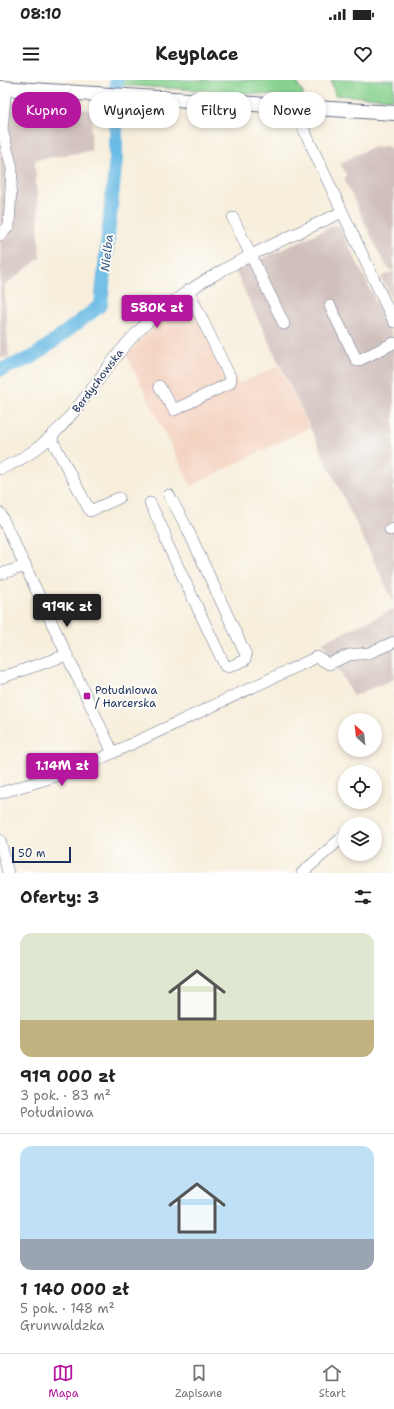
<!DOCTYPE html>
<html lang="pl">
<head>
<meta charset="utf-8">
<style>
  :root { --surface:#fff; --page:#f2f2f2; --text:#222; --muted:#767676; --line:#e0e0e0; --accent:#b5179e }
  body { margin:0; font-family:"Shantell Sans",sans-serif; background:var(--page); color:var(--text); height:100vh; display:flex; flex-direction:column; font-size:15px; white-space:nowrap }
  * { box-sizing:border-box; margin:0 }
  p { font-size:13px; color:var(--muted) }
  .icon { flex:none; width:22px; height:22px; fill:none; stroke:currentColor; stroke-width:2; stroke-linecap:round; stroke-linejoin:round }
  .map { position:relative; height:793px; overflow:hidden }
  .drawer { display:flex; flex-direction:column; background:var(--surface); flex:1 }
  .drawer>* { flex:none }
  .top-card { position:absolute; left:12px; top:12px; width:370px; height:36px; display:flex; gap:8px }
  .needle { width:26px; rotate:333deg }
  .controls { position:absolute; left:338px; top:633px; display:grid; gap:8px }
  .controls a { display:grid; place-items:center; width:44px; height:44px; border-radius:50%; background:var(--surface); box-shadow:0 2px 6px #0003; font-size:20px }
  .scale { position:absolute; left:12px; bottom:10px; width:59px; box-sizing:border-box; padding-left:4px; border:2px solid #1b2f5e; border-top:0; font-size:11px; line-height:14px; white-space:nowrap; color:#1b2f5e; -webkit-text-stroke:3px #fdfcf7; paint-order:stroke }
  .price { position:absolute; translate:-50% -34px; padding:0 9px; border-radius:4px; background:var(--accent); color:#fff; font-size:13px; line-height:26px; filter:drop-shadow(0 1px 2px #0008) }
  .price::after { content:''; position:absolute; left:50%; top:24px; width:12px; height:9px; margin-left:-6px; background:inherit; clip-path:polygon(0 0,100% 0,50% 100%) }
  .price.on { background:#222; color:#fff }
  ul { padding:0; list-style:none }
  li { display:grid; align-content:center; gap:8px; height:212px; padding:0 20px }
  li+li { border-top:1px solid var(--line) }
  li span { display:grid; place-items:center; height:124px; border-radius:12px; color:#555 }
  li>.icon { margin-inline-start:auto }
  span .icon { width:72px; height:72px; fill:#fffc; stroke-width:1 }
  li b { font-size:17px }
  h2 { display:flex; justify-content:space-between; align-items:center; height:48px; padding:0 20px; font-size:17px }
  .tag { padding:0 14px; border-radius:16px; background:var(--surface); box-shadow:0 2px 6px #0003; font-size:14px; line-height:36px }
  .tag.on { background:var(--accent); color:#fff }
  .status { display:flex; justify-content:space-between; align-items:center; height:28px; padding:0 20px; background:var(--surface); direction:ltr }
  .status svg { height:11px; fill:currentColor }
  header { display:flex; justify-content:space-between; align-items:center; height:52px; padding:0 20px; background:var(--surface); font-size:18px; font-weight:700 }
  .dock { display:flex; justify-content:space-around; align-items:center; height:56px; border-top:1px solid var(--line); background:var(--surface); font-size:11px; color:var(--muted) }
  .dock a { display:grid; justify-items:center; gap:2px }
  .dock .on { color:var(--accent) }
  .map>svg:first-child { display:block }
</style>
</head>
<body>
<div class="status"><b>08:10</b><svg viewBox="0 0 49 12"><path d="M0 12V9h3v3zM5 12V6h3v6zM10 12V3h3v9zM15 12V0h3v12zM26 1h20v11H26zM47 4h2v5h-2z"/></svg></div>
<header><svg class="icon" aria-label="menu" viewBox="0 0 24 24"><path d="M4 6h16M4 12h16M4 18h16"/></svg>Keyplace<svg class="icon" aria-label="heart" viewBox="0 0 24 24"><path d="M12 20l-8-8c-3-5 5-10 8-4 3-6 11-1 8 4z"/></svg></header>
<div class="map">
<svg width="394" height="793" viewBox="0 0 394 793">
  <rect width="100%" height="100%" fill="#fdfcf7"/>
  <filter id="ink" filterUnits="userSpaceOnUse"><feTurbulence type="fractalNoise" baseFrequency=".025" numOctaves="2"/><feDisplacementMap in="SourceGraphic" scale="8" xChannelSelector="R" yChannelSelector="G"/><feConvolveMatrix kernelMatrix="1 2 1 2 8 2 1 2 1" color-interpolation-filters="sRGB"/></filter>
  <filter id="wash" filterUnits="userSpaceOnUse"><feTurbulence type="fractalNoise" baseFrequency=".012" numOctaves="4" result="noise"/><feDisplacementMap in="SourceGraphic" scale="16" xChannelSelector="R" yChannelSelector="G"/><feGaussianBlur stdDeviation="0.9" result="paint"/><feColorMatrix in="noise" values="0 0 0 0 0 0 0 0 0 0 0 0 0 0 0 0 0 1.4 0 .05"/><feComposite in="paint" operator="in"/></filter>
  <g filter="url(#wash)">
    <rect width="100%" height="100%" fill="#f7eedc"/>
    <!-- built -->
    <path fill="#f4d3c1" d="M 196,213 L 238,304 L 279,286 L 309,348 L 191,406 L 127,276 L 143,257 Z"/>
    <!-- industrial -->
    <g fill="#d0c0bc">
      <path d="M 0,21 L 92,30 L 91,71 L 35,80 L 40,178 L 4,206 L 9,277 L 0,278 Z"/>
      <path d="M 387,66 L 394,70 L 394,190 L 392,191 L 388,188 L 379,173 L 345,101 L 346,94 L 340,83 L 370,68 Z"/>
      <path d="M 335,145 L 340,147 L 394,259 L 394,523 L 235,191 Z"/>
      <path d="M 394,191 L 394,225 L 381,197 Z"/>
      <path d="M 394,529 L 394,599 L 353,616 L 323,562 Z"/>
    </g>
    <!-- green -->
    <g fill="#88d28f" stroke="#528076">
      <path d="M 120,0 L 295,0 L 303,13 L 303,17 L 120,5 Z"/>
      <path d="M 331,0 L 394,0 L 394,19 L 335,15 Z"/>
    </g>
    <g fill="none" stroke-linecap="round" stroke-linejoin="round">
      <!-- river -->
      <path stroke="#6abbe5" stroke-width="14" d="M 0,290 L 33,277 L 101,225 L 116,78 L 116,0"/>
    </g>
  </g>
  <g filter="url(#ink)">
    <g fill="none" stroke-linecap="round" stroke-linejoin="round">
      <!-- minor casing -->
      <g stroke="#68728a" stroke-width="12">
        <g id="minor">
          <path d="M 298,27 L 304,50 L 394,242"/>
          <path d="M 233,138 L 284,244"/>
          <path d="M 0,155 L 9,146 L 12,88 L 2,50 L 6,8"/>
          <path d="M 330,226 L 357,281 L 394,263"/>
          <path d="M 159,306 L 174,330 L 230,303 L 231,299 L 188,210"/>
          <path d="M 51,358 L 90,431 L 119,418"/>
          <path d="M 0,389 C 73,361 95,288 150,240 C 206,191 276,164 342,132"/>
          <path d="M 150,423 L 165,454 L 166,461 L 225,586 L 229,587 L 245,580 L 246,575 L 187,448 L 169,415"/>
          <path d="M 0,433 L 113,673"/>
          <path d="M 390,450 L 394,449"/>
          <path d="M 0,494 L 26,486"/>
          <path d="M 0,598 L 67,575"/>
          <path d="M 0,713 L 70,692 L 91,683 L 317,577 L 329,584 L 349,575 L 369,573 L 394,562"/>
          <path d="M 0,760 L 8,793"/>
          <path d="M 302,793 L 345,755"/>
        </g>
      </g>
      <!-- major casing -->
      <g stroke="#68728a" stroke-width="16">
        <path id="major" d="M 0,8 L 394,33"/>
      </g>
      <!-- minor -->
      <use href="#minor" stroke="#fff" stroke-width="11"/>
      <!-- major -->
      <use href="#major" stroke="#fff" stroke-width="14"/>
    </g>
  </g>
  <!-- markers -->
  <rect fill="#b5179e" stroke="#fdfcf7" stroke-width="1.5" x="83" y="612" width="8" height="8" rx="2"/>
  <g text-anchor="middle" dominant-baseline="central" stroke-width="4" stroke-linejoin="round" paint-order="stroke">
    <!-- street labels -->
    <g font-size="11" fill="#1b2f5e" stroke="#fdfcf7">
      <text transform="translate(98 301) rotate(-53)">Berdychowska</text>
    </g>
    <!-- poi labels -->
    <g font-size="11" fill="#1b2f5e" stroke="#fdfcf7" text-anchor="start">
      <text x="95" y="610">Południowa<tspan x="95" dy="13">/ Harcerska</tspan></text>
    </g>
    <!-- water labels -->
    <g font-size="12" font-style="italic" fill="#335986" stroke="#fdfcf7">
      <text transform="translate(107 173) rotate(-84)">Nielba</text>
    </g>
  </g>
</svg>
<div class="controls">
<a><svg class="needle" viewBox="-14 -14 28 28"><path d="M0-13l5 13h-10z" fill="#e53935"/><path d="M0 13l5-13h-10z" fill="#767676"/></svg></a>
<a><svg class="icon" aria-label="locate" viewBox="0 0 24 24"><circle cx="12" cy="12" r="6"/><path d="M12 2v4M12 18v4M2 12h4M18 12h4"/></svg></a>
<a><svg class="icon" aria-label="layers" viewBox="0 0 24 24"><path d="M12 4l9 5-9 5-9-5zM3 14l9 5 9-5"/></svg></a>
</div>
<div class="scale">50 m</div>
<b class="price" style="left:157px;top:249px">580K zł</b>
<b class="price on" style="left:67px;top:548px">919K zł</b>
<b class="price" style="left:62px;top:707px">1.14M zł</b>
<div class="top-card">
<a class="tag on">Kupno</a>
<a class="tag">Wynajem</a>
<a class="tag">Filtry</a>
<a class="tag">Nowe</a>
</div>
</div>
<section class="drawer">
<h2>Oferty: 3<svg class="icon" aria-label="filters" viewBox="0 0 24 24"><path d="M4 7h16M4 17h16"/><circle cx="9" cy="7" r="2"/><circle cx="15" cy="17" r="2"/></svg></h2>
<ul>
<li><span style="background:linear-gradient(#dfe7d0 70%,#c2b280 0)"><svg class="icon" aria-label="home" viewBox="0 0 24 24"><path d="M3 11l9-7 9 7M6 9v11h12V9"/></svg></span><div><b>919 000 zł</b><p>3 pok. · 83 m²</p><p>Południowa</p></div></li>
<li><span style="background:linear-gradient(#bfe0f5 75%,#9aa5b1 0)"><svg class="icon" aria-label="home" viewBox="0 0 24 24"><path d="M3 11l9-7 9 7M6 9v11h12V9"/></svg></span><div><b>1 140 000 zł</b><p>5 pok. · 148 m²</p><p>Grunwaldzka</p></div></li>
</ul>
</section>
<nav class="dock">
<a class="on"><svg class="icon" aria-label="map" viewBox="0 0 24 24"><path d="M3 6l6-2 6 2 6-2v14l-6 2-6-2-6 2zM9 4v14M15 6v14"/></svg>Mapa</a>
<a><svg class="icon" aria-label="saved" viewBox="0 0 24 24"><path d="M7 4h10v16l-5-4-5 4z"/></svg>Zapisane</a>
<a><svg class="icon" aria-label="home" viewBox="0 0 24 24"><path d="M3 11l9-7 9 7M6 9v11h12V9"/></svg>Start</a>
</nav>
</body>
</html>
